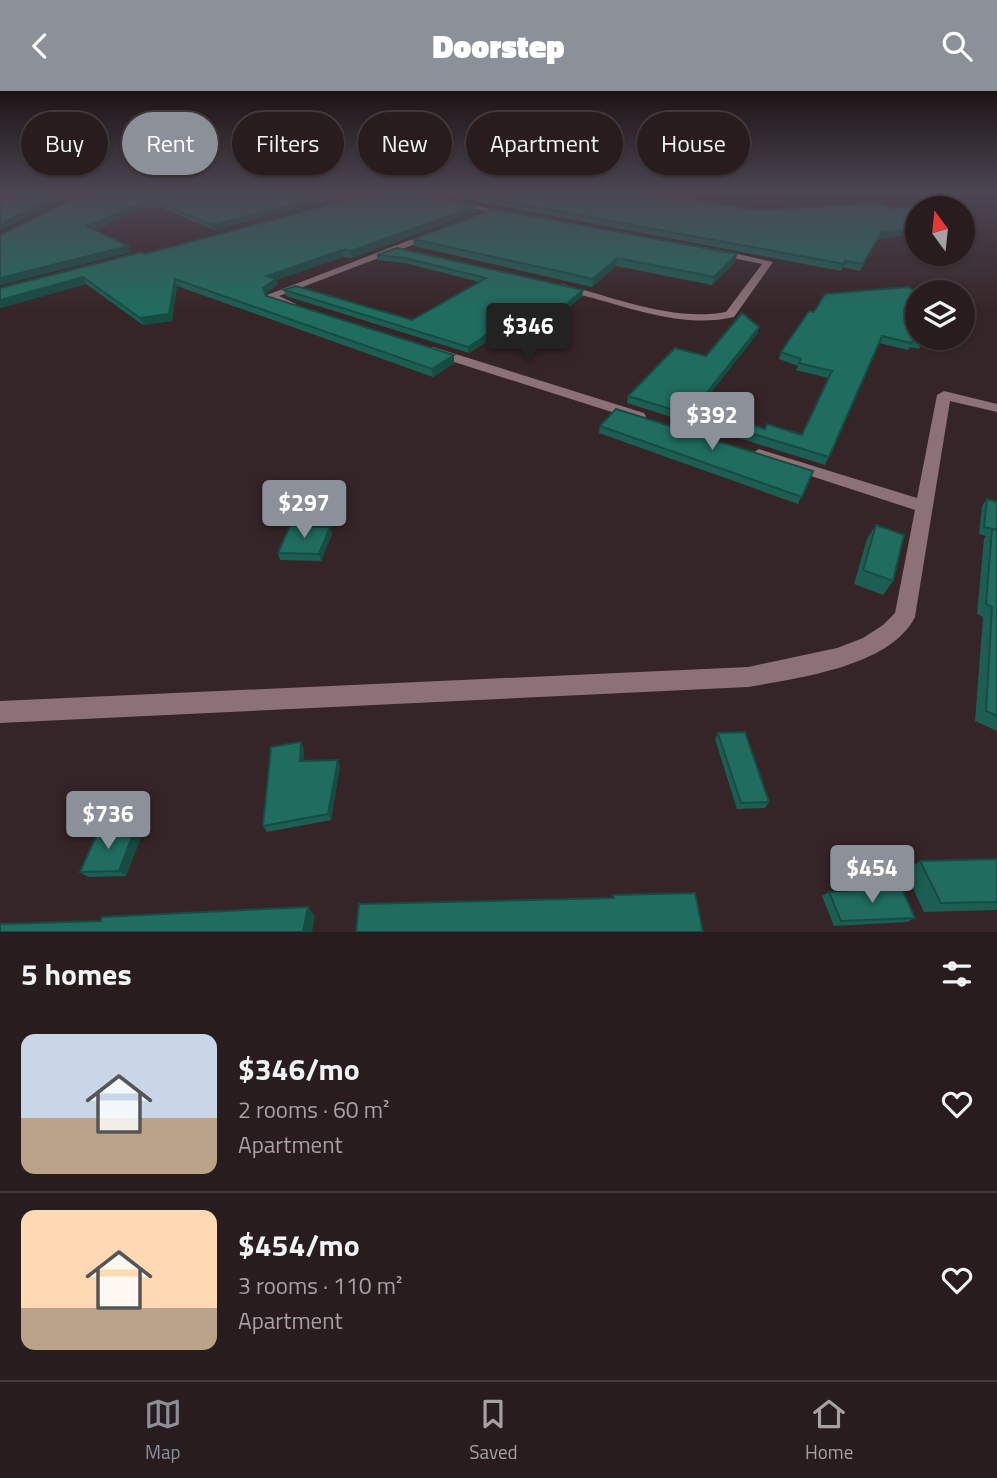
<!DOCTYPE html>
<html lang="en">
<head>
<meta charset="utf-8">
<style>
  :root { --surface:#281c1e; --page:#302527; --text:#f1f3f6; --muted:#a5a1a4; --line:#443a3c; --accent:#8c9099 }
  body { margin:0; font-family:"Titillium Web",sans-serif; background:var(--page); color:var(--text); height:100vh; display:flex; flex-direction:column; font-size:26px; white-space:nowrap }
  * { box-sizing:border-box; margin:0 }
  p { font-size:23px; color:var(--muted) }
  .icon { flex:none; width:38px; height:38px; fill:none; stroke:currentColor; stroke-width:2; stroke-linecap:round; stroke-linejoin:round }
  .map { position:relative; height:841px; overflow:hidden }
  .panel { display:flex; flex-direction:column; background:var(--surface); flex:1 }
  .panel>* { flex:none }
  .banner { position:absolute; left:21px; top:21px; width:956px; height:63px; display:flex; gap:14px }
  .needle { width:46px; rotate:345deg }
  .fabs { position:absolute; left:905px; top:105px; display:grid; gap:14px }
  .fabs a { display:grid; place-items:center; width:70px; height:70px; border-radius:50%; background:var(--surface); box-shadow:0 2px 5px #0004,0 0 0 2px var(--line); font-size:35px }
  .price { position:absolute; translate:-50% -60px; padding:0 16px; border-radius:7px; background:var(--accent); color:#fff; font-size:23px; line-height:46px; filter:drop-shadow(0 2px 4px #0008) }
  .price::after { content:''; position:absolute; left:50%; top:42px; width:21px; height:16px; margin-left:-10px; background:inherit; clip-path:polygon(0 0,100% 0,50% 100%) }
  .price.on { background:#222; color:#fff }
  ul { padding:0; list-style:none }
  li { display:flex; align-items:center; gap:21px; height:175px; padding:0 21px }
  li+li { border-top:2px solid var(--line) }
  li span { display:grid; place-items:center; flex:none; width:196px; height:140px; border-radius:14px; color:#555 }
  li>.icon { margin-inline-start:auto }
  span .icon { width:84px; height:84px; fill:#fffc; stroke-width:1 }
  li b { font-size:30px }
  h2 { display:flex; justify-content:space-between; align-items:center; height:84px; padding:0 21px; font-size:30px }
  .chip { padding:0 24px; border-radius:32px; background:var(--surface); box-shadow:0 2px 5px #0004,0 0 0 2px var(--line); font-size:24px; line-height:63px }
  .chip.on { background:var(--accent); color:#fff }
  header { display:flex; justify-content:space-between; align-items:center; height:91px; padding:0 21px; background:var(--accent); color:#fff; font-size:32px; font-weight:800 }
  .tabs { display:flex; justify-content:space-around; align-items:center; height:98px; border-top:2px solid var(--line); background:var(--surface); font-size:19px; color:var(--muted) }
  .tabs a { display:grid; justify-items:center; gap:4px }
  .tabs .on { color:var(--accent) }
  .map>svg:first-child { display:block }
</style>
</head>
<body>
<header><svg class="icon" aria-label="back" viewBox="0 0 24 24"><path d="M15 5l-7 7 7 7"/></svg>Doorstep<svg class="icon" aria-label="search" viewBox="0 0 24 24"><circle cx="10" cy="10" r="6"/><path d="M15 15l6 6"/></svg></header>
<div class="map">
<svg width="997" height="841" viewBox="0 0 997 841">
  <rect width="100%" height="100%" fill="#362528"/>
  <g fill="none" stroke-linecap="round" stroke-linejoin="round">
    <!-- minor -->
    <g fill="#8c7176" fill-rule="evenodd">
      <path d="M 407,102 L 419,102 L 517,124 L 513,126 Z"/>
      <path d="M 436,139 L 439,144 L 279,205 L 296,213 L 296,217 L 273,212 L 267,204 Z"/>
      <path d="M 716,158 L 773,171 L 734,226 C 688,237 638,220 593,207 C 582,204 566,202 557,196 L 562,193 C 613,206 673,231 726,221 L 762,173 L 713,163 L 711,161 Z"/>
      <path d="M 433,256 L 644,322 L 646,325 L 644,328 L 634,328 L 429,263 L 429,257 Z"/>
      <path d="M 944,300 L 997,313 L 997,321 L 950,310 L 915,526 C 890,576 797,587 748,596 L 0,632 L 0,610 L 748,576 L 837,557 L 863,547 L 883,534 L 895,522 L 915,419 L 753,366 L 751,363 L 759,358 L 765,360 L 917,407 L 937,304 Z"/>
    </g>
  </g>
  <!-- wall -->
  <g fill="#1c5e52">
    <path d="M 85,102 L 360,102 L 214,139 L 162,117 L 144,117 L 95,139 L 128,155 L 130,161 L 0,194 Z"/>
    <path d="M 432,102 L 646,102 L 878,148 L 860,180 L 842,176 L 841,180 Z"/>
    <path d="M 476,121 L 352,167 L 343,166 L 276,189 L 277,194 L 265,203 L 266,205 L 454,264 L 454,272 L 433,286 L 177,195 L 172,230 L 143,234 L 86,193 L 0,217 L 0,197 L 145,163 Z"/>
    <path d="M 413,148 L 737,163 L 735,171 L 712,194 L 616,175 L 592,196 L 414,155 Z"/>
    <path d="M 397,157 L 583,199 L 582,205 L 533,247 L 505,239 L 469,262 L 286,205 L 284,199 L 412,229 L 479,191 L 405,172 L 377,169 L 377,164 Z"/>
    <path d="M 809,220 L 923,251 L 919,258 L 910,256 L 908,259 L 879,252 L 825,374 L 627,312 L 628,305 L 706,265 L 759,236 L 757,243 L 700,315 L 765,338 L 802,344 L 829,287 L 796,279 L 798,275 L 779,268 L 781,261 Z"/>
    <path d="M 600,335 L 813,380 L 798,413 L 599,342 Z"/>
    <path d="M 987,408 L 997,411 L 997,640 L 975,630 L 983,526 L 977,523 L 984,448 L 986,445 L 979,443 L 982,415 Z"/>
    <path d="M 876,434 L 893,490 L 883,504 L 854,493 L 867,448 Z"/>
    <path d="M 332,443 L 321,470 L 280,469 L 278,462 Z"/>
    <path d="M 718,642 L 769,711 L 765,717 L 737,718 L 715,648 Z"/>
    <path d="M 304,657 L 303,670 L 340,675 L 331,729 L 267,741 L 263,735 Z"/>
    <path d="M 135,737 L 142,743 L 126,785 L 88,786 L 80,781 Z"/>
    <path d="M 997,768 L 997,819 L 924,821 L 905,780 L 920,770 Z"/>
    <path d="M 829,801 L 915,827 L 907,831 L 834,835 L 822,805 Z"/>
  </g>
  <!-- shaded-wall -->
  <g fill="#164c42">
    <path d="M 64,102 L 77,102 L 0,140 L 0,133 Z"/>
    <path d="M 339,102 L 360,102 L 214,139 L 212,134 Z"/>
    <path d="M 142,112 L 144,117 L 90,141 L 87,135 Z"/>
    <path d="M 476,115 L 476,121 L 352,167 L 351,160 Z"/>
    <path d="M 917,137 L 917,143 L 878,148 L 860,180 L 881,142 Z"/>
    <path d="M 128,155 L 130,161 L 0,194 L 0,187 Z"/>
    <path d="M 342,159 L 343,166 L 276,189 L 277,194 L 264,203 L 263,197 L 267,185 Z"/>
    <path d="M 737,163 L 735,171 L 712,194 L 714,186 Z"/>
    <path d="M 617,167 L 616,175 L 592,196 L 593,188 Z"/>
    <path d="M 83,186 L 86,193 L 0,217 L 0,209 Z"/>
    <path d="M 175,188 L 177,195 L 172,230 L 143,234 L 140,227 Z"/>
    <path d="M 583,199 L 582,205 L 533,247 L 534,241 Z"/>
    <path d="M 505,232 L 505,239 L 469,262 L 468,256 Z"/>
    <path d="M 759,236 L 757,243 L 695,322 L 697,314 Z"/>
    <path d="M 454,264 L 454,272 L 433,286 L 432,278 Z"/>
    <path d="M 330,436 L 332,443 L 321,470 L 319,463 Z"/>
    <path d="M 301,651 L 304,657 L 303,676 L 300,670 Z"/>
    <path d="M 338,669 L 340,675 L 331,729 L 328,723 Z"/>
    <path d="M 135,737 L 142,743 L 126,785 L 119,780 Z"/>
    <path d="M 308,816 L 315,825 L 312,841 L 303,841 Z"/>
  </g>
  <!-- building -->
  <g fill="#206d5f" stroke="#164c42" stroke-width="2">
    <path d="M 0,102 L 64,102 L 0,133 Z"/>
    <path d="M 85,102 L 339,102 L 212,134 L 160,112 L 142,112 L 87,135 L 128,155 L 0,187 L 0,144 Z"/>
    <path d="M 373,102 L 416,102 L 476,115 L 351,160 L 342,159 L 267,185 L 276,188 L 263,197 L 266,205 L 454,264 L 432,278 L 175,188 L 169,223 L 140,227 L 83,186 L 0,209 L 0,197 L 142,161 L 145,163 Z"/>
    <path d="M 459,102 L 646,102 L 757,119 L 879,112 L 891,117 L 951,111 L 952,117 L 917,117 L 917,137 L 881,142 L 863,173 L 845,170 L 844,173 Z"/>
    <path d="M 494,118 L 737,163 L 714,186 L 617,167 L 593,188 L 413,148 Z"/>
    <path d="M 397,157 L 583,199 L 534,241 L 505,232 L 468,256 L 284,199 L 296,195 L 412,229 L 486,187 L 405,167 L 377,164 Z"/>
    <path d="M 908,196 L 917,201 L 917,247 L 924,247 L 923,251 L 913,249 L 911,252 L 882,245 L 829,366 L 628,305 L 675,257 L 706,265 L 742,222 L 759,236 L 697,314 L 765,338 L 767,333 L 802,344 L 832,280 L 799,272 L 801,268 L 781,261 L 809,220 L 814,221 L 825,203 Z"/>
    <path d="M 616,318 L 813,380 L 802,406 L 600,335 Z"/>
    <path d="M 987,408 L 997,411 L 997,439 L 984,436 Z"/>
    <path d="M 876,434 L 904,444 L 893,490 L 863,479 Z"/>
    <path d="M 290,435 L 330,436 L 319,463 L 278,462 Z"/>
    <path d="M 992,438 L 997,439 L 997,625 L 986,620 L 992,516 L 986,513 Z"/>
    <path d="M 745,641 L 769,711 L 741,712 L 718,642 Z"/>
    <path d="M 301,651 L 300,670 L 338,669 L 328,723 L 263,735 L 271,656 Z"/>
    <path d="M 135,737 L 119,780 L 80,781 L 99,739 Z"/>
    <path d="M 997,768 L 997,811 L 941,812 L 920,770 Z"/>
    <path d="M 901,796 L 915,827 L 841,830 L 829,801 Z"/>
    <path d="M 695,802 L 703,841 L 356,841 L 359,813 L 614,807 L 613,804 Z"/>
    <path d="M 308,816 L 303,841 L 0,841 L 0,833 L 101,830 L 102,826 Z"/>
  </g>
  <!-- sky -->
  <linearGradient id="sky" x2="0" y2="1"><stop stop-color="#1e1416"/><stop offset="0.46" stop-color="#4c4653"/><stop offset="1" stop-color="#4c4653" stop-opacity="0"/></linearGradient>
  <rect width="997" height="220" fill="url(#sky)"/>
</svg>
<div class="fabs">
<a><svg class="needle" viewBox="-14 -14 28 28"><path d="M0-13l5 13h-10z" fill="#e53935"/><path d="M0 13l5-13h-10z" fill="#a5a1a4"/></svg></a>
<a><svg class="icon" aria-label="layers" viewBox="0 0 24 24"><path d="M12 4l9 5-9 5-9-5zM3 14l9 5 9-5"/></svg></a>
</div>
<b class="price on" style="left:528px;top:272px">$346</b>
<b class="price" style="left:712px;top:361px">$392</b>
<b class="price" style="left:304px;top:449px">$297</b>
<b class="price" style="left:108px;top:760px">$736</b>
<b class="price" style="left:872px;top:814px">$454</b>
<div class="banner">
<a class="chip">Buy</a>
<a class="chip on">Rent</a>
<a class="chip">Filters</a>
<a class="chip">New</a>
<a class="chip">Apartment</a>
<a class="chip">House</a>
</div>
</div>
<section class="panel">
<h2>5 homes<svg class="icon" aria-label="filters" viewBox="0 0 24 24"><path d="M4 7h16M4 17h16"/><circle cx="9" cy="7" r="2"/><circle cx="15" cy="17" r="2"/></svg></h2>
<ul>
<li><span style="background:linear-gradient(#c9d6e8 60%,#b9a48a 0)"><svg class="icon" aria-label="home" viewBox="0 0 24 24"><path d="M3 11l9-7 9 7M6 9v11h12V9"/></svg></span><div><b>$346/mo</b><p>2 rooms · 60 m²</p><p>Apartment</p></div><svg class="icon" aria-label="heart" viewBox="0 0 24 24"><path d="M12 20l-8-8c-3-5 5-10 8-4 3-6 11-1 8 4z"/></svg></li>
<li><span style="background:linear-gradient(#ffd9b3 70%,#b9a48a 0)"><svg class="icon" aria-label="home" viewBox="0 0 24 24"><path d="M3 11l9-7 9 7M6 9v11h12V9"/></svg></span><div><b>$454/mo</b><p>3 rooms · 110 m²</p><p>Apartment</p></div><svg class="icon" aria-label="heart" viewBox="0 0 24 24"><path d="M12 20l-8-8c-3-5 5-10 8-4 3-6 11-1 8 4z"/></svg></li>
</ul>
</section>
<nav class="tabs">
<a class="on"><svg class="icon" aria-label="map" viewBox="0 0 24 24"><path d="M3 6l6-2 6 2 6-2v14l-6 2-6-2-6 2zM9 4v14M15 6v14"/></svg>Map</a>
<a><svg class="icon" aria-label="saved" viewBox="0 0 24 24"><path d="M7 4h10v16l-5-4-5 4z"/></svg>Saved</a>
<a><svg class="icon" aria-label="home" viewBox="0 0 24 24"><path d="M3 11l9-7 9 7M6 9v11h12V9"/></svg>Home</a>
</nav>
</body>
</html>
